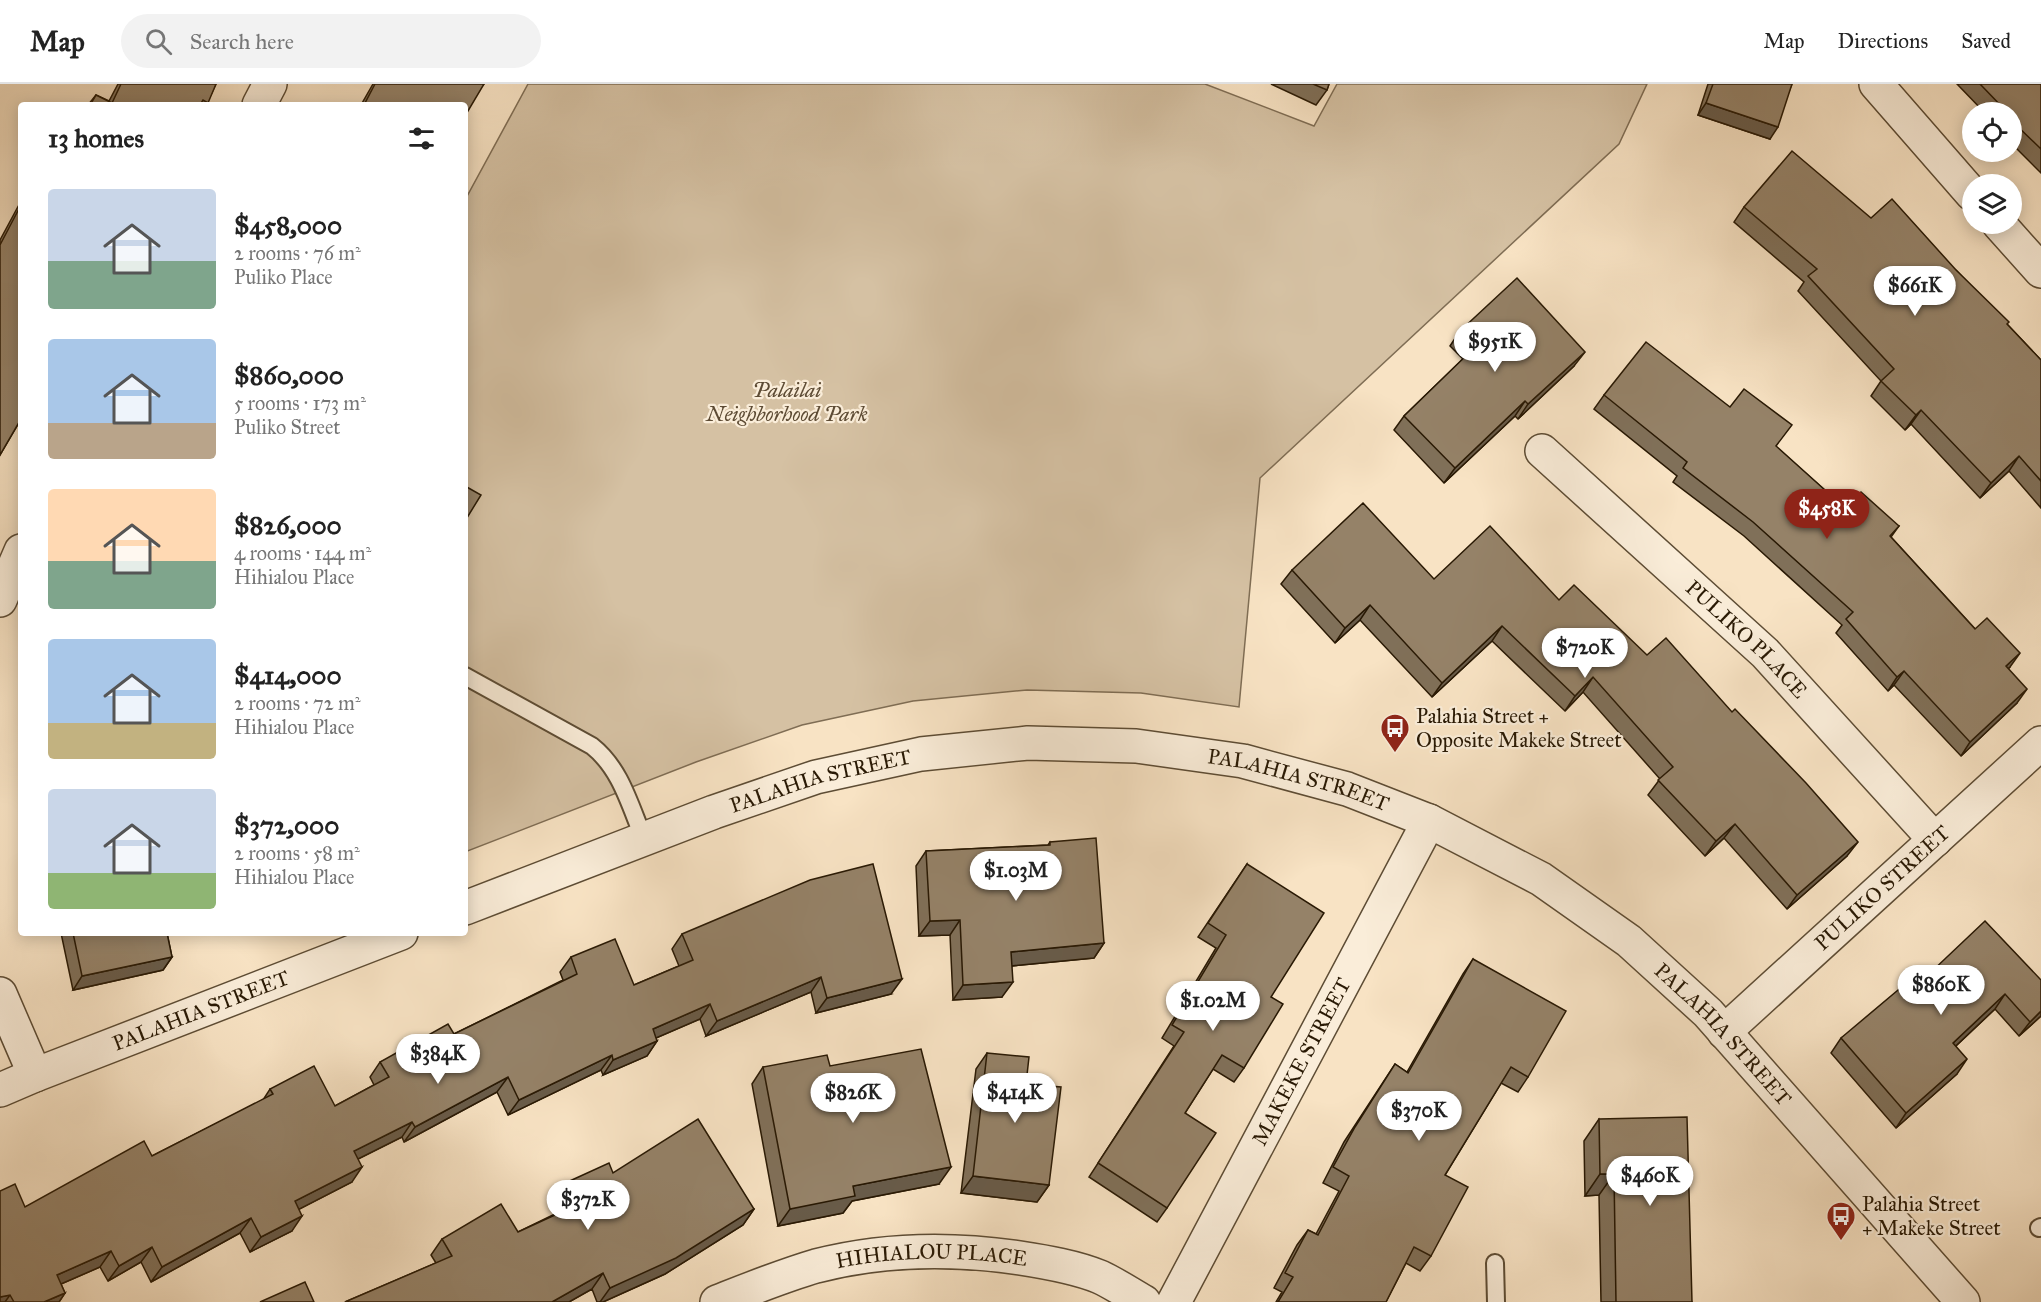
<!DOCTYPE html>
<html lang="en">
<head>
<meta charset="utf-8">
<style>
  :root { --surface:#fff; --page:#f2f2f2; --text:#222; --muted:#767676; --line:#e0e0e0; --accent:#8f2418 }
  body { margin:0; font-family:"IM FELL Great Primer",serif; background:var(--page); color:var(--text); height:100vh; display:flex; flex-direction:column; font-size:22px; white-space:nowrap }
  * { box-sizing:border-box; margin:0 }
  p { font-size:20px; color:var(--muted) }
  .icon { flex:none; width:33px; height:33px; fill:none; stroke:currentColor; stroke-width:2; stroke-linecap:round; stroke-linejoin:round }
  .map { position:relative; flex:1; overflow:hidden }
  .drawer { position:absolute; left:18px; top:18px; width:450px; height:834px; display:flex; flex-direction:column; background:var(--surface); border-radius:6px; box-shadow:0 3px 15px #0003 }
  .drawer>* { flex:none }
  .fabs { position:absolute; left:1962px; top:18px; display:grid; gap:12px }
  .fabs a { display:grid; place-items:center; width:60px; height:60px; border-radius:50%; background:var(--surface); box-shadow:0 3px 15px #0003; font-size:30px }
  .price { position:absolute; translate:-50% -51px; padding:0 14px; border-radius:21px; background:#fff; color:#222; font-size:20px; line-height:39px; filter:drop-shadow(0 2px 3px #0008) }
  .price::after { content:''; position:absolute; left:50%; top:36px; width:18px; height:14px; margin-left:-9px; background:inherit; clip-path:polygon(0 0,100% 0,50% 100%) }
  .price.active { background:var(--accent); color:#fff }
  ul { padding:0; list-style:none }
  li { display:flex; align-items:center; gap:18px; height:150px; padding:0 30px }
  li span { display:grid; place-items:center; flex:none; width:168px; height:120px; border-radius:6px; color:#555 }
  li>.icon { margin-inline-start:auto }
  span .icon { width:72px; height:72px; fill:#fffc; stroke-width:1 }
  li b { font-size:26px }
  h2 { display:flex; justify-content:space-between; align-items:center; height:72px; padding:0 30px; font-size:26px }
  header { display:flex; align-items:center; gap:36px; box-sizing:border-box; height:84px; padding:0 30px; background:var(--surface); border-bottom:2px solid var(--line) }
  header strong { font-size:28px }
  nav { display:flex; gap:33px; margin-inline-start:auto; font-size:21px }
  .search { width:420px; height:54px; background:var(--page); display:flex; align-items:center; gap:15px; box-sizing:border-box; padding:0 21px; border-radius:33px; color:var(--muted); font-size:22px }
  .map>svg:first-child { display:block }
</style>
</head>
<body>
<header>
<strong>Map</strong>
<div class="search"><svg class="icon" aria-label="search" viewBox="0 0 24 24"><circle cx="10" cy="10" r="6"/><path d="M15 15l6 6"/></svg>Search here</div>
<nav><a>Map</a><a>Directions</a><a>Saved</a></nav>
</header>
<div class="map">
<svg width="2041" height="1218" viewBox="0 0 2041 1218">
  <rect width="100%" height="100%" fill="#f8e3c4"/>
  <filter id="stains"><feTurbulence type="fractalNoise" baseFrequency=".00333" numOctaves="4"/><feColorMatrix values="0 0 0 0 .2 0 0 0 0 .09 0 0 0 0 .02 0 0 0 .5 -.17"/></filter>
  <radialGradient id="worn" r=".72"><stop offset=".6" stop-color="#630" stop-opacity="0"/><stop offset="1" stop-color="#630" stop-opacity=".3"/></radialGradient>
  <!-- green -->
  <path fill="#d5c1a3" stroke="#7f6d54" stroke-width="1.5" d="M 528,0 L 1205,0 L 1314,42 L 1337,0 L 1647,0 L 1619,60 L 1260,394 L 1239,623 L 1141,609 L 1027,606 L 913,617 L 802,641 L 696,678 L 465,768 L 465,116 Z"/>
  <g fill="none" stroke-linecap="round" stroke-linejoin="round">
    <!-- service casing -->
    <g stroke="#5d4c34" stroke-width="20">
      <g id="service">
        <path d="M 465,592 L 592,662 C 621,685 630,722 644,755"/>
        <path d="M 2039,1144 L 2041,1143"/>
        <path d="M 1495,1179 L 1496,1218"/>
      </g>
    </g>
    <!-- minor casing -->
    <g stroke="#5d4c34" stroke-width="36">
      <g id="minor">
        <path d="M 1876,0 L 1972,110"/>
        <path d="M 259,21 L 270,0"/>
        <path d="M 1999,140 L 2041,187"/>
        <path id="s1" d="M 1542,367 L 1765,569 L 1935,756"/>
        <path d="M 0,516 L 21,467"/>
        <path d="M 0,910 L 35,991"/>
        <path id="s2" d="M 1724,948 L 2041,659"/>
        <path id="s3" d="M 717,1218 C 750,1205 782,1192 816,1182 C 882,1165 953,1164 1020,1174 C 1046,1178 1076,1183 1100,1193 C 1115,1200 1130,1210 1144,1218"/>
        <path id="s4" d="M 1174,1218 L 1429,737"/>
      </g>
    </g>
    <!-- tertiary casing -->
    <g stroke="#5d4c34" stroke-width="36">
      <g id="tertiary">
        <path id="s5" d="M 465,824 L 714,728 L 816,693 L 921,670 L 1028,659 L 1136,662 L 1243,677 L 1347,705 L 1429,737 L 1541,795 L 1629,857 L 1708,929 L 1963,1218"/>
        <path id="s6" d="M 0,1006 L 35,991 L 401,849"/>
      </g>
    </g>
    <!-- service -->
    <use href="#service" stroke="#faedd9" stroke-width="16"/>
    <!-- minor -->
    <use href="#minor" stroke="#faedd9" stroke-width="33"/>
    <!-- tertiary -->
    <use href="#tertiary" stroke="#faedd9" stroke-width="33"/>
  </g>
  <!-- wall -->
  <g fill="#807059" stroke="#291904" stroke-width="1.5">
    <path d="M 118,0 L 216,0 L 206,21 L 88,21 L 96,11 L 109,17 Z"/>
    <path d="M 373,0 L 484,0 L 465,21 L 361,21 Z"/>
    <path d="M 1271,0 L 1329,0 L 1327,6 L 1316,21 Z"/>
    <path d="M 1708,0 L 1792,0 L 1770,55 L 1698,31 Z"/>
    <path d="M 1957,0 L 2041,0 L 2041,89 L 2012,60 L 2012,28 L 1984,28 Z"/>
    <path d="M 21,117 L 21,335 L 0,371 L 0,156 Z"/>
    <path d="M 1744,123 L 1871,134 L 1956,186 L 2041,276 L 2041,424 L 2009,387 L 1980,414 L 1911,340 L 1905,346 L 1871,312 L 1881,297 L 1798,207 L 1804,198 L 1734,138 Z"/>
    <path d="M 1460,247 L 1574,282 L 1518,335 L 1515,332 L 1444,399 L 1394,346 L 1404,332 L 1463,275 L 1450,262 Z"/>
    <path d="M 1604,311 L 1776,363 L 1845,424 L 1899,442 L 1891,453 L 2010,583 L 2008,585 L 2017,619 L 1961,672 L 1894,601 L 1888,607 L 1836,549 L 1842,541 L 1744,452 L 1673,398 L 1677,392 L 1594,325 Z"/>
    <path d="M 1292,486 L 1434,495 L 1559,516 L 1847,772 L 1787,825 L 1724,754 L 1705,772 L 1648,711 L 1660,695 L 1583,608 L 1565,627 L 1492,557 L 1432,613 L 1360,536 L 1335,559 L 1281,500 Z"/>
    <path d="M 1050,758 L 1104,859 L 1094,874 L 1012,882 L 1002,913 L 953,916 L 950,851 L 919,852 L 916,782 L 926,767 L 1048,761 Z"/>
    <path d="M 1247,780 L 1271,913 L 1244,984 L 1234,998 L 1213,985 L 1185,1029 L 1167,1124 L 1157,1138 L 1089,1093 L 1174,962 L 1162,954 L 1216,864 L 1198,853 Z"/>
    <path d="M 61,849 L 167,849 L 172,873 L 163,886 L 73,906 Z"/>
    <path d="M 682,850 L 891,910 L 816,929 L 811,908 L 706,952 L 700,935 L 656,954 L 657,957 L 647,972 L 603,991 L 601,986 L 508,1031 L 497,1008 L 404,1058 L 402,1053 L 358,1075 L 352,1098 L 299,1125 L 292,1147 L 250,1168 L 240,1149 L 151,1198 L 141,1178 L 108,1197 L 100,1183 L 61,1200 L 65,1209 L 59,1218 L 0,1218 L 25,1123 L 152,1072 L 263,1016 L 270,1005 L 335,1022 L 374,1001 L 370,993 L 380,978 L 454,950 L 563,896 L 560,888 L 571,873 L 634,901 L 679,882 L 672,865 Z"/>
    <path d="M 1473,875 L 1528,993 L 1518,1008 L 1501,999 L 1445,1091 L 1431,1172 L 1420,1187 L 1406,1179 L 1386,1218 L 1276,1218 L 1282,1208 L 1274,1204 L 1297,1161 L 1308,1146 L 1316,1150 L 1339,1107 L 1323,1099 L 1344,1058 L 1395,980 L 1407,988 L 1463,890 Z"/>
    <path d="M 2041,896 L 2041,932 L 2019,952 L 1995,925 L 1956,962 L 1957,990 L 1896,1044 L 1831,969 L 1841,954 L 1910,908 Z"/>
    <path d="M 987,969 L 1026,1000 L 1049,1101 L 1037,1118 L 961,1109 L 976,985 Z"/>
    <path d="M 830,982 L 939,1100 L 852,1117 L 843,1129 L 778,1142 L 752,1000 L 763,983 Z"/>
    <path d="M 1599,1035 L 1692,1218 L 1601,1218 L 1599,1111 L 1585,1112 L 1584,1057 Z"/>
    <path d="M 613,1089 L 754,1125 L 743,1141 L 665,1190 L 603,1218 L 597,1218 L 592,1205 L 569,1218 L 345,1218 L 436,1179 L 431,1171 L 442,1155 L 518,1148 L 555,1130 L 549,1117 L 561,1101 Z"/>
  </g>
  <!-- shaded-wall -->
  <g fill="#685b49" stroke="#291904" stroke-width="1.5">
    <path d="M 1706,19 L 1778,43 L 1770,55 L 1698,31 Z"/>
    <path d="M 1585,268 L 1574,282 L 1518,335 L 1528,320 Z"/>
    <path d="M 1525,317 L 1515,332 L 1444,399 L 1455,384 Z"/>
    <path d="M 1921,326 L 1911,340 L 1905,346 L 1916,331 Z"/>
    <path d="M 2019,372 L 2009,387 L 1980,414 L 1991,399 Z"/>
    <path d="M 1370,521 L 1360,536 L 1335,559 L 1345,544 Z"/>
    <path d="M 1502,542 L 1492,557 L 1432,613 L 1442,599 Z"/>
    <path d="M 2020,569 L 2010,583 L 1996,596 L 2006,582 Z"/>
    <path d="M 1904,587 L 1894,601 L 1888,607 L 1897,593 Z"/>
    <path d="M 1593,593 L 1583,608 L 1565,627 L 1575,612 Z"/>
    <path d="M 2027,605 L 2017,619 L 1961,672 L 1970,658 Z"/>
    <path d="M 1735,740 L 1724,754 L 1705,772 L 1716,757 Z"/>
    <path d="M 1858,758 L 1847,772 L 1787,825 L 1797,811 Z"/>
    <path d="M 960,836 L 950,851 L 919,852 L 930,837 Z"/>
    <path d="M 1104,859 L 1094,874 L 1001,883 L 1011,868 Z"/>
    <path d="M 172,873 L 163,886 L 73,906 L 82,892 Z"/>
    <path d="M 821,893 L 811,908 L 706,952 L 717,937 Z"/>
    <path d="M 902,895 L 891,910 L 816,929 L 827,914 Z"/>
    <path d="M 1013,898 L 1002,913 L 953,916 L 963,901 Z"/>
    <path d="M 2005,910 L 1995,925 L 1943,974 L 1953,959 Z"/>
    <path d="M 710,920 L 700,935 L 642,960 L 653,945 Z"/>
    <path d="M 2041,927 L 2041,932 L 2019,952 L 2030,938 Z"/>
    <path d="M 657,957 L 647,972 L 603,991 L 613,976 Z"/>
    <path d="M 612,971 L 601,986 L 508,1031 L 519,1016 Z"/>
    <path d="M 1967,975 L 1957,990 L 1896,1044 L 1906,1029 Z"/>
    <path d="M 508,993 L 497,1008 L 404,1058 L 415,1043 Z"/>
    <path d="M 412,1038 L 402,1053 L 344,1082 L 354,1067 Z"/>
    <path d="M 362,1083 L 352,1098 L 284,1133 L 295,1117 Z"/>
    <path d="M 951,1083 L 939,1100 L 852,1117 L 843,1129 L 778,1142 L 790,1125 L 853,1102 Z"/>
    <path d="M 1600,1090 L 1614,1090 L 1599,1111 L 1585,1112 Z"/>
    <path d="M 973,1092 L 1049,1101 L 1037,1118 L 961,1109 Z"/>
    <path d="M 754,1125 L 743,1141 L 665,1190 L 603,1218 L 600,1218 L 610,1204 Z"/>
    <path d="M 302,1132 L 292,1147 L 250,1168 L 261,1153 Z"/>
    <path d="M 251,1134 L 240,1149 L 151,1198 L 162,1183 Z"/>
    <path d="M 152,1163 L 141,1178 L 108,1197 L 119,1182 Z"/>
    <path d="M 111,1167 L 100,1183 L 47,1206 L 57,1191 Z"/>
    <path d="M 603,1189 L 592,1205 L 569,1218 L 552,1218 Z"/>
    <path d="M 65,1209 L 59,1218 L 44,1218 Z"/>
    <path d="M 10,1211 L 5,1218 L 0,1218 L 0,1213 Z"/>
  </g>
  <!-- building -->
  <g fill="#958268" stroke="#291904" stroke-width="1.5">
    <path d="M 121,0 L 216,0 L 208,19 L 203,16 L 200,21 L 90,21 L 96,11 L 112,19 Z"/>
    <path d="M 375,0 L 484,0 L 465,32 L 465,21 L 364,21 Z"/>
    <path d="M 1313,0 L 1329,0 L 1327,6 Z"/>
    <path d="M 1713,0 L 1792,0 L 1778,43 L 1706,19 Z"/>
    <path d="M 1980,0 L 2041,0 L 2041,65 L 2014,39 L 2015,38 L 2012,33 L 2012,28 L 2007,28 Z"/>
    <path d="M 1792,67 L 1871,134 L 1892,115 L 1956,186 L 2009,238 L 2007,240 L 2041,276 L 2041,397 L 2019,372 L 1991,399 L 1921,326 L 1916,331 L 1881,297 L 1894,285 L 1808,192 L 1817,185 L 1744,123 Z"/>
    <path d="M 21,121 L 21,335 L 0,371 L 0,161 Z"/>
    <path d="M 1517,194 L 1585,268 L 1528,320 L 1525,317 L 1455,384 L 1404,332 L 1475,263 L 1460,247 Z"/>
    <path d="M 1646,258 L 1730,323 L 1744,305 L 1792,341 L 1776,362 L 1845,424 L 1861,408 L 1899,442 L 1890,452 L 1975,545 L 1987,534 L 2020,569 L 2006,582 L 2027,605 L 1970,658 L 1904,587 L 1897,593 L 1846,535 L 1853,528 L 1753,438 L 1683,384 L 1687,378 L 1604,311 Z"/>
    <path d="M 465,402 L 481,411 L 465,437 Z"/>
    <path d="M 1363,419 L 1434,495 L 1490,442 L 1559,516 L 1574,501 L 1647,571 L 1666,554 L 1732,628 L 1735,625 L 1806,699 L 1858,758 L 1797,811 L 1735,740 L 1716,757 L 1658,696 L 1673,683 L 1593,593 L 1575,612 L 1502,542 L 1442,599 L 1370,521 L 1345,544 L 1292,486 Z"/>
    <path d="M 1096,754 L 1104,859 L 1011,868 L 1013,898 L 963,901 L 960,836 L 930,837 L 926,767 L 1050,761 L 1050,758 Z"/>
    <path d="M 873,780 L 902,895 L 827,914 L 821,893 L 717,937 L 710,920 L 653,945 L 657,957 L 613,976 L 612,971 L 519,1016 L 508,993 L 415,1043 L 412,1038 L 354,1067 L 362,1083 L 295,1117 L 302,1132 L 261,1153 L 251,1134 L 162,1183 L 152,1163 L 119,1182 L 111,1167 L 57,1191 L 65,1209 L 44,1218 L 14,1218 L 10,1211 L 0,1213 L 0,1107 L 15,1100 L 25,1123 L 144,1057 L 152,1072 L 273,1010 L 270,1005 L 314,982 L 335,1022 L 389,993 L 380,978 L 448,940 L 454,950 L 577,890 L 571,873 L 615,855 L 634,901 L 693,876 L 682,850 L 810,796 Z"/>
    <path d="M 1247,780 L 1324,829 L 1271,913 L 1283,920 L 1244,984 L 1222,971 L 1185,1029 L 1216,1049 L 1167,1124 L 1098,1079 L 1184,948 L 1172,941 L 1226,851 L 1208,839 Z"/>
    <path d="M 1985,837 L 2041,896 L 2041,927 L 2030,938 L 2005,910 L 1953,959 L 1967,975 L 1906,1029 L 1841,954 L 1904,901 L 1910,908 Z"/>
    <path d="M 73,849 L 167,849 L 172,873 L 82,892 Z"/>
    <path d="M 1473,875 L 1566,927 L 1528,993 L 1511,983 L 1445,1091 L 1468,1103 L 1431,1172 L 1414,1163 L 1386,1218 L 1278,1218 L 1293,1193 L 1285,1189 L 1308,1146 L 1318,1151 L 1349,1092 L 1333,1083 L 1355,1043 L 1395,980 L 1408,989 Z"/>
    <path d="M 921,965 L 951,1083 L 853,1102 L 855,1112 L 790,1125 L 763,983 L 827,971 L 830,982 Z"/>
    <path d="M 987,969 L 1029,973 L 1026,1000 L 1061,1003 L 1049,1101 L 973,1092 Z"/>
    <path d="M 1687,1033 L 1692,1218 L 1616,1218 L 1614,1090 L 1600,1090 L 1599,1035 Z"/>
    <path d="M 698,1035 L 754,1125 L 676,1174 L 610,1204 L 603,1189 L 552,1218 L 345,1218 L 452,1172 L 442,1155 L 501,1120 L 518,1148 L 570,1124 L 561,1101 L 609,1079 L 613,1089 Z"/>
    <path d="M 305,1198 L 314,1218 L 260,1218 Z"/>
  </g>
  <!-- icons -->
  <defs>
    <g id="bus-pin" transform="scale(1.5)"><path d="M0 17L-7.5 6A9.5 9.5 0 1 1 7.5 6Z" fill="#8f2418" stroke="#faedd9"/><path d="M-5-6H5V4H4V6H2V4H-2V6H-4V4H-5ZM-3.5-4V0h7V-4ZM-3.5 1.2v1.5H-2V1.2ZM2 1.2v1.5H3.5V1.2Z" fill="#fff"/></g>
  </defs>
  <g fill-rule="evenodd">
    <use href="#bus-pin" x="1395" y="644"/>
    <use href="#bus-pin" x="1841" y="1132"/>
  </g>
  <g text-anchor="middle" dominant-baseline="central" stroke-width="4.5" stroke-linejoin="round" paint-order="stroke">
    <!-- park labels -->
    <g font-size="21" font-style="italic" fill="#5d4b34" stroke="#faedd9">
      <text x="787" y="306">Palailai<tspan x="787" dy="24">Neighborhood Park</tspan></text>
    </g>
    <!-- street labels -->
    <g font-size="21" fill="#291904" stroke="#faedd9">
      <text stroke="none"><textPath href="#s1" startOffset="278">PULIKO PLACE</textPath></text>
      <text stroke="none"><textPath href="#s5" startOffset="864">PALAHIA STREET</textPath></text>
      <text stroke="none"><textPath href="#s5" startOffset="378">PALAHIA STREET</textPath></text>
      <text stroke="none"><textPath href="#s2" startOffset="214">PULIKO STREET</textPath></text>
      <text stroke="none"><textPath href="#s6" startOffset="216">PALAHIA STREET</textPath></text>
      <text stroke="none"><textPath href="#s5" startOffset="1368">PALAHIA STREET</textPath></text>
      <text stroke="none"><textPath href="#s4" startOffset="272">MAKEKE STREET</textPath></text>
      <text stroke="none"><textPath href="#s3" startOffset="222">HIHIALOU PLACE</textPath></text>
    </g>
    <!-- poi labels -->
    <g font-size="21" fill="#291904" stroke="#faedd9" text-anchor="start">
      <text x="1416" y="632">Palahia Street +<tspan x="1416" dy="24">Opposite Makeke Street</tspan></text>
      <text x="1862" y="1120">Palahia Street<tspan x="1862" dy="24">+ Makeke Street</tspan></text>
    </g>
  </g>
  <rect width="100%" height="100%" filter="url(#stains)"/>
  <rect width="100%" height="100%" fill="url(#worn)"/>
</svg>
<div class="fabs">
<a><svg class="icon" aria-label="locate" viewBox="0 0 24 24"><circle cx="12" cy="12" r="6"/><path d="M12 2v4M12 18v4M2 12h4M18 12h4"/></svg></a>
<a><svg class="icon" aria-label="layers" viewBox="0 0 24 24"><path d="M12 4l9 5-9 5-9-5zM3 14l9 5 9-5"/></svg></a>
</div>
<b class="price" style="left:1915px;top:233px">$661K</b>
<b class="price" style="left:1495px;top:289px">$951K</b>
<b class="price active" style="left:1827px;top:456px">$458K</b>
<b class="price" style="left:1585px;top:595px">$720K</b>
<b class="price" style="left:1016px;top:818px">$1.03M</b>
<b class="price" style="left:1941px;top:932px">$860K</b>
<b class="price" style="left:1213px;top:948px">$1.02M</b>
<b class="price" style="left:438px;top:1001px">$384K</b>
<b class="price" style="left:853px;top:1040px">$826K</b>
<b class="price" style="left:1015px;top:1040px">$414K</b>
<b class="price" style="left:1419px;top:1058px">$370K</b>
<b class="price" style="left:1650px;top:1123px">$460K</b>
<b class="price" style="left:588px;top:1147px">$372K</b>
<section class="drawer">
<h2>13 homes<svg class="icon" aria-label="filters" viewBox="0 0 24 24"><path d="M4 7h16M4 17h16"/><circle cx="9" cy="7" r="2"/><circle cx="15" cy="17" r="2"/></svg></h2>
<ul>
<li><span style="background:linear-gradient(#c9d6e8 60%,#7fa58c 0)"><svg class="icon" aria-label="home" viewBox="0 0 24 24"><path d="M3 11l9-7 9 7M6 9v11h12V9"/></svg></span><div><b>$458,000</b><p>2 rooms · 76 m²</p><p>Puliko Place</p></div></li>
<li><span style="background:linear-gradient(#a9c7e8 70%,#b9a48a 0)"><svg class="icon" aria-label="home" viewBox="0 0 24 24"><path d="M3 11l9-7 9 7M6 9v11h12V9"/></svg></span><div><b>$860,000</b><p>5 rooms · 173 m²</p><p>Puliko Street</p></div></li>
<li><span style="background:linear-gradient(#ffd9b3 60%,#7fa58c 0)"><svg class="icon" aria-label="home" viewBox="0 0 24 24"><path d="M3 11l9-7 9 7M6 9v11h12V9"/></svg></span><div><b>$826,000</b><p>4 rooms · 144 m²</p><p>Hihialou Place</p></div></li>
<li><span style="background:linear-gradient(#a9c7e8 70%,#c2b280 0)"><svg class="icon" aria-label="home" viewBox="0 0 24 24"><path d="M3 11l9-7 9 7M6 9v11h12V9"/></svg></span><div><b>$414,000</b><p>2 rooms · 72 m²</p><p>Hihialou Place</p></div></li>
<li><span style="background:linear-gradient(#c9d6e8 70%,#8fb573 0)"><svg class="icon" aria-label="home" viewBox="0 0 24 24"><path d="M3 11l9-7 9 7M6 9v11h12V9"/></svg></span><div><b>$372,000</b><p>2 rooms · 58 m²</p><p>Hihialou Place</p></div></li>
</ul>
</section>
</div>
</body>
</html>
